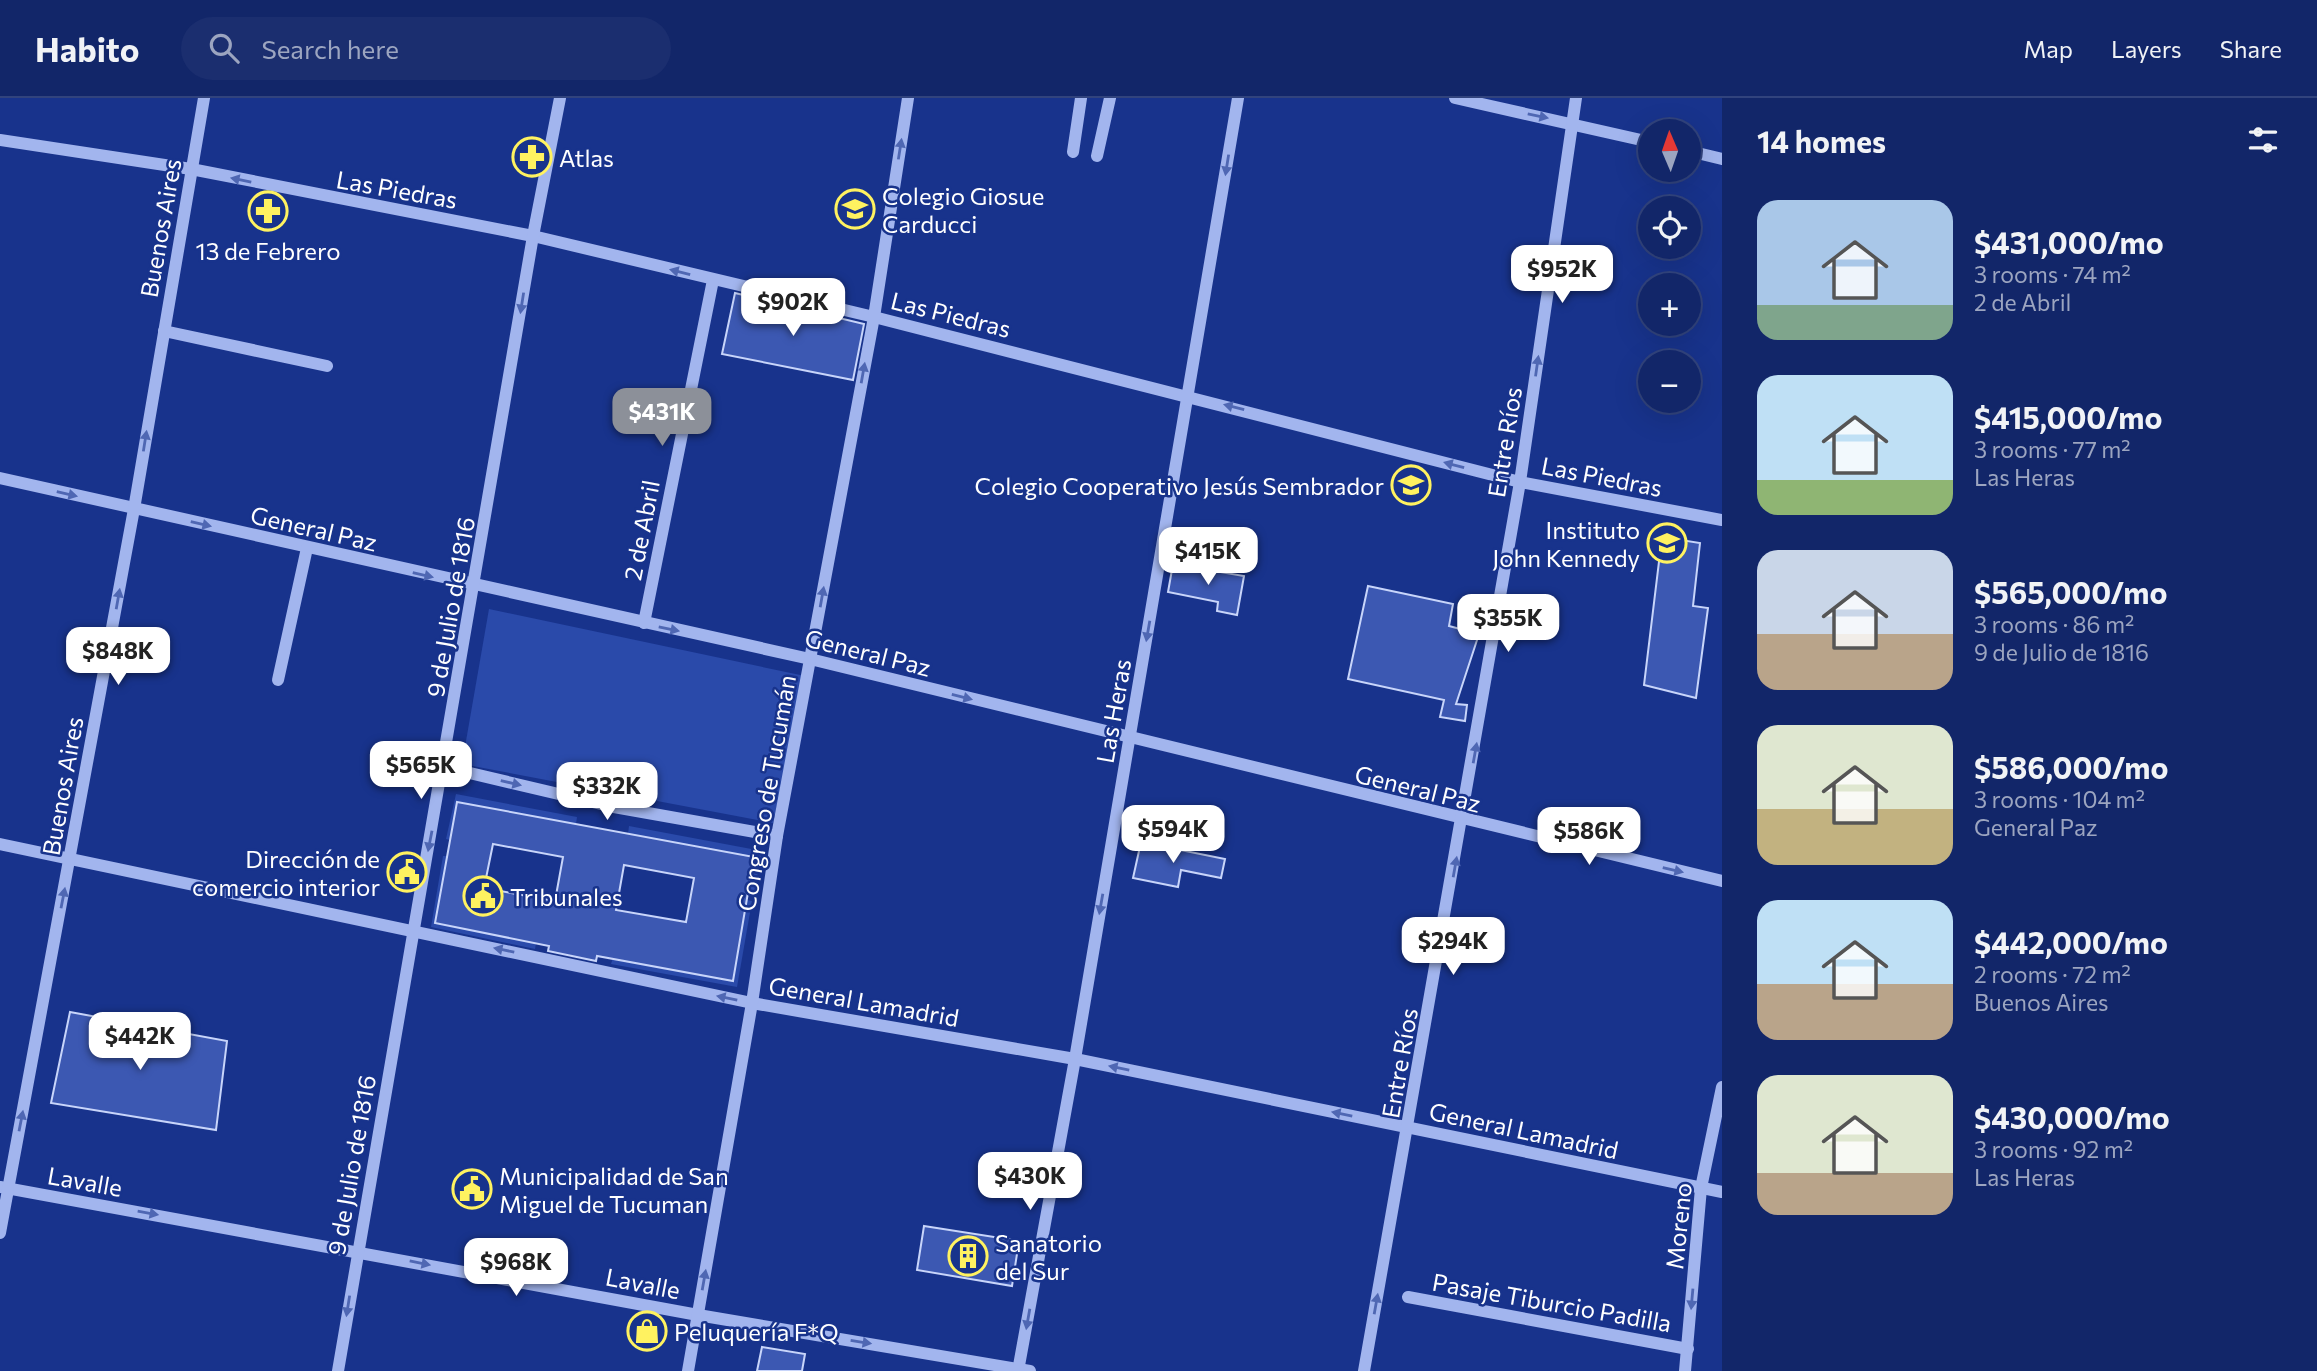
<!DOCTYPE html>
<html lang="en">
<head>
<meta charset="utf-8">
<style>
  :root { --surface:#122669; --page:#1b2e6f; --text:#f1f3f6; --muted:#9ca5c0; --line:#31437d; --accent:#8c9099 }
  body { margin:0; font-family:Commissioner,sans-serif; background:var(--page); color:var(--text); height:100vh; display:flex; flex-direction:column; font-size:26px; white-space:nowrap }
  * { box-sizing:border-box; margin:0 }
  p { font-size:23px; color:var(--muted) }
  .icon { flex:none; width:38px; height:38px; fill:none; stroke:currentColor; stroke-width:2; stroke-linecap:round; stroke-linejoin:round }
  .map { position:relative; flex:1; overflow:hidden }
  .sheet { display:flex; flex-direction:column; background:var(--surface); width:595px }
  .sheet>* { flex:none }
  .needle { width:46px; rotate:358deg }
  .fabs { position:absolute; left:1638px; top:21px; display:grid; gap:14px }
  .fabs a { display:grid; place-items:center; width:63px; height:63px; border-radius:50%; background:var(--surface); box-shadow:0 7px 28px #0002,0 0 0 2px var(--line); font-size:35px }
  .price { position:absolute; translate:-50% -60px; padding:0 16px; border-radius:14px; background:#fff; color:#222; font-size:23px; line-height:46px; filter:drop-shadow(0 2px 4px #0008) }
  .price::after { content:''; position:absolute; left:50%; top:42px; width:21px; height:16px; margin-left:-10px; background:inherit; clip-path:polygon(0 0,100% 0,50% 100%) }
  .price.on { background:var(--accent); color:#fff }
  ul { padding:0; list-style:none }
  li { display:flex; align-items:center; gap:21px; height:175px; padding:0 35px }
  li span { display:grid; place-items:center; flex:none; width:196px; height:140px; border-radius:21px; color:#555 }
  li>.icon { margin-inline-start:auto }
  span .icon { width:84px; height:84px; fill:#fffc; stroke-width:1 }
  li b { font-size:30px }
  h2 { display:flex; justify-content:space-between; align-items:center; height:84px; padding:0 35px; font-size:30px }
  header { display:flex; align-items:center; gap:42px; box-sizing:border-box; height:98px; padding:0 35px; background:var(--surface); border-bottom:2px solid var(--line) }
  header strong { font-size:33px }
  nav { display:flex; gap:38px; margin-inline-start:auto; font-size:24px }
  .search { width:490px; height:63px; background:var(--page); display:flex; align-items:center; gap:18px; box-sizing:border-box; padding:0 24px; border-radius:38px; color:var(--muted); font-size:26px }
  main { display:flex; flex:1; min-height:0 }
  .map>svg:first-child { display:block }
</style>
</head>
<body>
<header>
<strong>Habito</strong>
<div class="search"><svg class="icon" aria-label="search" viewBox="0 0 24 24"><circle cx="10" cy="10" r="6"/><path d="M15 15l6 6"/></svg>Search here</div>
<nav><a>Map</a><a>Layers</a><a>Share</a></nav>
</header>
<main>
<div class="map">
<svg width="1722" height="1273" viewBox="0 0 1722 1273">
  <rect width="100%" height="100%" fill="#18338c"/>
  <!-- green -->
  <g fill="#2a4aaa">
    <path d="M 489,511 L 805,578 L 773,725 L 462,666 Z"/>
    <path d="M 456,696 L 577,719 L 576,726 L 457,704 L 450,742 L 446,741 Z"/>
    <path d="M 629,728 L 762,753 L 754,795 L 748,793 L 754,759 L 628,736 Z"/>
    <path d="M 443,758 L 447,758 L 435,825 L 536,845 L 535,851 L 431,829 Z"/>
    <path d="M 747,802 L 752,803 L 737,889 L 611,866 L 613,860 Z"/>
  </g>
  <!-- building -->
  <g fill="#3c58b2" stroke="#c8d5fa" stroke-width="2" fill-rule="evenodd">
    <path d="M 735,195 L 864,226 L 853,282 L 722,256 Z"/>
    <path d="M 1662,439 L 1700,445 L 1693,508 L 1708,510 L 1696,600 L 1644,587 Z"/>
    <path d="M 1173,466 L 1244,478 L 1237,517 L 1217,513 L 1218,504 L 1168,494 Z"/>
    <path d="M 1368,488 L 1453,506 L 1449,528 L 1479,536 L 1456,606 L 1467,607 L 1465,623 L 1440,619 L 1444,602 L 1348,581 Z"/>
    <path d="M 457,704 L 754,759 L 733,883 L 597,858 L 596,863 L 548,853 L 549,848 L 435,825 ZM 493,746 L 563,759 L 555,803 L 484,790 ZM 624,767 L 694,780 L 686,824 L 616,812 Z"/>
    <path d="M 1141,744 L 1225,761 L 1221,780 L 1181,772 L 1178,789 L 1133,780 Z"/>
    <path d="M 70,914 L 227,943 L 216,1032 L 51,1005 Z"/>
    <path d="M 924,1128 L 1019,1143 L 1012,1188 L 917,1172 Z"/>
    <path d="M 762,1249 L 805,1256 L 802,1273 L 757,1273 Z"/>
  </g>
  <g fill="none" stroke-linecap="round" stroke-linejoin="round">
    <!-- minor -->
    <g stroke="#a2b5ee" stroke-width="12">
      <path d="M 1455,0 L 1650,44"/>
      <path d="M 0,42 L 191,71 L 533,138 L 874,219 L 1520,384 L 1722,422"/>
      <path d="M 1689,53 L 1722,61"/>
      <path d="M 1073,54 L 1081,0"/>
      <path d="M 1097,58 L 1110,0"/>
      <path d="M 164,233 L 327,268"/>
      <path d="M 0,380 L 810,561 L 1722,783"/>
      <path d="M 644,525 L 713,182"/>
      <path d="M 278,582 L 307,450"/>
      <path d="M 444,669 L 614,709 L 777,738"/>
      <path d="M 0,746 L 752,905 L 1075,961 L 1722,1094"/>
      <path d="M 0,1089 L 698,1217 L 1030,1273"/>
      <path d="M 0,1135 L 134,411 L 204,0"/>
      <path d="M 1408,1199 L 1688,1251"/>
      <path d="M 338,1273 L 533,138 L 560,0"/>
      <path d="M 688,1273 L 752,905 L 777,738 L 874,219 L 908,0"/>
      <path d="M 1018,1273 L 1075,961 L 1238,0"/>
      <path d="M 1364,1273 L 1520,384 L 1576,0"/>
      <path d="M 1685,1273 L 1701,1090 L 1722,989"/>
    </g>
  </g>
  <!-- one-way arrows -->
  <defs><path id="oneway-solid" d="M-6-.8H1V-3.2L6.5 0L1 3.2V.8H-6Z" transform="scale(1.75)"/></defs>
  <g fill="#4f67b3">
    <use href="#oneway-solid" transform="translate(1538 18) rotate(12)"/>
    <use href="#oneway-solid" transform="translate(900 51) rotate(-81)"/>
    <use href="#oneway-solid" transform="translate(1227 67) rotate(99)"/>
    <use href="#oneway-solid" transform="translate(241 82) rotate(-168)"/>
    <use href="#oneway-solid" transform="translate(680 174) rotate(-166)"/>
    <use href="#oneway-solid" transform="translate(522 205) rotate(99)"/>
    <use href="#oneway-solid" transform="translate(1537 268) rotate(-82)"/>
    <use href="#oneway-solid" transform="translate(863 275) rotate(-80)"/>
    <use href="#oneway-solid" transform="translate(1234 309) rotate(-166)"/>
    <use href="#oneway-solid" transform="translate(145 343) rotate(-81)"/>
    <use href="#oneway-solid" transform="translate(1454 367) rotate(-165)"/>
    <use href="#oneway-solid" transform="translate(67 396) rotate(13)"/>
    <use href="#oneway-solid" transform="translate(201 426) rotate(13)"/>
    <use href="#oneway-solid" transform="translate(423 477) rotate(13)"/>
    <use href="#oneway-solid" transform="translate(822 499) rotate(-80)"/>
    <use href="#oneway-solid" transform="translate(118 501) rotate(-80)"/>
    <use href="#oneway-solid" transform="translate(669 531) rotate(12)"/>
    <use href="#oneway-solid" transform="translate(1148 533) rotate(100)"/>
    <use href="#oneway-solid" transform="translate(962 599) rotate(14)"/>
    <use href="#oneway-solid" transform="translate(1475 655) rotate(-80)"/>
    <use href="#oneway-solid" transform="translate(511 685) rotate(13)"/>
    <use href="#oneway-solid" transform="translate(430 743) rotate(101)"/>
    <use href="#oneway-solid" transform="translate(1455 769) rotate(-80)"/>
    <use href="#oneway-solid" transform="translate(1673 772) rotate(13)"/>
    <use href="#oneway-solid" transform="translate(63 800) rotate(-79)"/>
    <use href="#oneway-solid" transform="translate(1101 806) rotate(100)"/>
    <use href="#oneway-solid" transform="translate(504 852) rotate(-168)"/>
    <use href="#oneway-solid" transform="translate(727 900) rotate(-168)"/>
    <use href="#oneway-solid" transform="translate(1119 970) rotate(-168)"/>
    <use href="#oneway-solid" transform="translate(1342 1016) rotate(-168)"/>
    <use href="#oneway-solid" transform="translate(21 1023) rotate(-79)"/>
    <use href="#oneway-solid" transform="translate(148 1115) rotate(10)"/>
    <use href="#oneway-solid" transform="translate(420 1165) rotate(11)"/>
    <use href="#oneway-solid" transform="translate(704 1182) rotate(-80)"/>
    <use href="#oneway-solid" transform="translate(1692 1201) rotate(95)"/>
    <use href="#oneway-solid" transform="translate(1376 1206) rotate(-80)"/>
    <use href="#oneway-solid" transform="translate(348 1208) rotate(99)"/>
    <use href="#oneway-solid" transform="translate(1028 1221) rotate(100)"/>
    <use href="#oneway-solid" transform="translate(861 1244) rotate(9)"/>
  </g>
  <!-- icons -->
  <defs>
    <g id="pharmacy-ring" transform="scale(2.0125)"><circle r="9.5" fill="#18338c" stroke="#fff260" stroke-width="1.5"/><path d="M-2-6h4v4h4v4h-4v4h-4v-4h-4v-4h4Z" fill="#fff260"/></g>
    <g id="school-ring" transform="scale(2.0125)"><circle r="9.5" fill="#18338c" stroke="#fff260" stroke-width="1.5"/><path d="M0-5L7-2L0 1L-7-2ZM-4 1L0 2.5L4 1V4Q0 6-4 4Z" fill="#fff260"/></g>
    <g id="civic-ring" transform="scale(2.0125)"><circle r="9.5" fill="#18338c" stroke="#fff260" stroke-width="1.5"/><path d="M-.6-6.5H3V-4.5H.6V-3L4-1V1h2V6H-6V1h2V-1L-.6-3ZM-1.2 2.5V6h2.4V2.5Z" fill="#fff260"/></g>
    <g id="building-ring" transform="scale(2.0125)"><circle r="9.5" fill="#18338c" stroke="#fff260" stroke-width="1.5"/><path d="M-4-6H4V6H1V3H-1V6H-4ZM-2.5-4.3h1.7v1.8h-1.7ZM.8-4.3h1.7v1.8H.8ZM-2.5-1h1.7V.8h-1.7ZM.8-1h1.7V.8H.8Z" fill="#fff260"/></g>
    <g id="shop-ring" transform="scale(2.0125)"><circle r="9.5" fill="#18338c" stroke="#fff260" stroke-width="1.5"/><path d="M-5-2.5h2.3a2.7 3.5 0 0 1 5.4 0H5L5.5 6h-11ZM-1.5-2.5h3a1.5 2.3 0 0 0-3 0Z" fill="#fff260"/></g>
  </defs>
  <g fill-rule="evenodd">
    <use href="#pharmacy-ring" x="532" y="59"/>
    <use href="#school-ring" x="855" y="111"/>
    <use href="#pharmacy-ring" x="268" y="113"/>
    <use href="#school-ring" x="1411" y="387"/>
    <use href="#school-ring" x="1667" y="445"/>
    <use href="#civic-ring" x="407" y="774"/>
    <use href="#civic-ring" x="483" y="798"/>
    <use href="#civic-ring" x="472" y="1091"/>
    <use href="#building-ring" x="968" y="1158"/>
    <use href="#shop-ring" x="647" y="1233"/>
  </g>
  <g text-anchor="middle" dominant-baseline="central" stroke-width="5" stroke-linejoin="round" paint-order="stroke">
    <!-- poi labels -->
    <g font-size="24" fill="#fff" stroke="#18338c" text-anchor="start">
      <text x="559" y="59">Atlas</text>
      <text x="882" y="97">Colegio Giosue<tspan x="882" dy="28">Carducci</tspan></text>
      <text x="268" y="152" text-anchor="middle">13 de Febrero</text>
      <text x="1384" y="387" text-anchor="end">Colegio Cooperativo Jesús Sembrador</text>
      <text x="1640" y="431" text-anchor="end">Instituto<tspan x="1640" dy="28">John Kennedy</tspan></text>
      <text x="380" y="760" text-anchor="end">Dirección de<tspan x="380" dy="28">comercio interior</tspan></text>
      <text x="510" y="798">Tribunales</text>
      <text x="499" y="1077">Municipalidad de San<tspan x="499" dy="28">Miguel de Tucuman</tspan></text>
      <text x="995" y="1144">Sanatorio<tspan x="995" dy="28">del Sur</tspan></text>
      <text x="674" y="1233">Peluquería F*Q</text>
    </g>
    <!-- street labels -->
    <g font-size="24" fill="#fff" stroke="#18338c">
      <text transform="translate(397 91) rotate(10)">Las Piedras</text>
      <text transform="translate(160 130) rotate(-80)">Buenos Aires</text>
      <text transform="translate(951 216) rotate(14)">Las Piedras</text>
      <text transform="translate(1504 344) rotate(-81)">Entre Ríos</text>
      <text transform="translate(1602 378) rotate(11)">Las Piedras</text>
      <text transform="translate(314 430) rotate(13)">General Paz</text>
      <text transform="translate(641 432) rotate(-79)">2 de Abril</text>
      <text transform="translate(450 509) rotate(-80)">9 de Julio de 1816</text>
      <text transform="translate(868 554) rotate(14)">General Paz</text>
      <text transform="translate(1113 613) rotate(-80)">Las Heras</text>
      <text transform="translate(62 688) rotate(-80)">Buenos Aires</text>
      <text transform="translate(1418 690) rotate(14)">General Paz</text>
      <text transform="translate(766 695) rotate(-80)">Congreso de Tucumán</text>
      <text transform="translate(864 903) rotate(10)">General Lamadrid</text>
      <text transform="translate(1399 965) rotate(-80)">Entre Ríos</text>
      <text transform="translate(1524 1032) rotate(12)">General Lamadrid</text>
      <text transform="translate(351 1067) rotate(-80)">9 de Julio de 1816</text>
      <text transform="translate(85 1083) rotate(10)">Lavalle</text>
      <text transform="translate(1678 1128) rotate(-84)">Moreno</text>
      <text transform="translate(643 1185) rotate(11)">Lavalle</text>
      <text transform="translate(1552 1204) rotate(10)">Pasaje Tiburcio Padilla</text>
    </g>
  </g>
</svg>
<div class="fabs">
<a><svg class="needle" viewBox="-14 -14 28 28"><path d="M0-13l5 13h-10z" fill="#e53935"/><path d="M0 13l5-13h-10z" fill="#9ca5c0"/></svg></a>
<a><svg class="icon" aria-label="locate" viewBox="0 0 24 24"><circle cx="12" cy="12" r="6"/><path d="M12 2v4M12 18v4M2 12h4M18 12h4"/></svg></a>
<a>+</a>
<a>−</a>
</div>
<b class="price" style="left:1562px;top:207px">$952K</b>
<b class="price" style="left:793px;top:240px">$902K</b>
<b class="price on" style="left:662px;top:350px">$431K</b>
<b class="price" style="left:1208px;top:489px">$415K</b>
<b class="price" style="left:1508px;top:556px">$355K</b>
<b class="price" style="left:118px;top:589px">$848K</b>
<b class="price" style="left:421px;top:703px">$565K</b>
<b class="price" style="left:607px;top:724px">$332K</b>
<b class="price" style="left:1173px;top:767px">$594K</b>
<b class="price" style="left:1589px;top:769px">$586K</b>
<b class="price" style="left:1453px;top:879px">$294K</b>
<b class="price" style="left:140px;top:974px">$442K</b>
<b class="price" style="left:1030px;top:1114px">$430K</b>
<b class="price" style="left:516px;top:1200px">$968K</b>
</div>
<section class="sheet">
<h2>14 homes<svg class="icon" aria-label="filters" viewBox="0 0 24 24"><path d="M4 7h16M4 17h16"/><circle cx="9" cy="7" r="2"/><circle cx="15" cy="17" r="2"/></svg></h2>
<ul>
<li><span style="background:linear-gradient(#a9c7e8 75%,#7fa58c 0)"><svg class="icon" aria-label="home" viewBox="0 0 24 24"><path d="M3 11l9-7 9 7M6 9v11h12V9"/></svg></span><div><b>$431,000/mo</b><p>3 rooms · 74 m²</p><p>2 de Abril</p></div></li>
<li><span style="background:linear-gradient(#bfe0f5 75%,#8fb573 0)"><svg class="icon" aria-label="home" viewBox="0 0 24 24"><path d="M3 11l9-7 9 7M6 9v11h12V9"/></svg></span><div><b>$415,000/mo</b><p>3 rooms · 77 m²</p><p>Las Heras</p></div></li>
<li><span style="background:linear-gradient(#c9d6e8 60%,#b9a48a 0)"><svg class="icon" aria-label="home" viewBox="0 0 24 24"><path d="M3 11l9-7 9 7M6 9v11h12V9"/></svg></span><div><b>$565,000/mo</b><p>3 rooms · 86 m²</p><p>9 de Julio de 1816</p></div></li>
<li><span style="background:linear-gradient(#dfe7d0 60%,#c2b280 0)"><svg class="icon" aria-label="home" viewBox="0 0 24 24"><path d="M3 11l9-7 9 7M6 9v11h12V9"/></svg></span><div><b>$586,000/mo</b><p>3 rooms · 104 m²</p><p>General Paz</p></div></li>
<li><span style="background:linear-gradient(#bfe0f5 60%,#b9a48a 0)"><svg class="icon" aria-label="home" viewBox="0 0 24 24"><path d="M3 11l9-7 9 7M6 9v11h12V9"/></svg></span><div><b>$442,000/mo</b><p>2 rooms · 72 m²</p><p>Buenos Aires</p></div></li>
<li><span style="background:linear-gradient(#dfe7d0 70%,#b9a48a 0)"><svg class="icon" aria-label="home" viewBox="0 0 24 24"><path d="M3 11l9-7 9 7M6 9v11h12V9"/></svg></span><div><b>$430,000/mo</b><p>3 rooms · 92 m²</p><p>Las Heras</p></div></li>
</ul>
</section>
</main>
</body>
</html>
